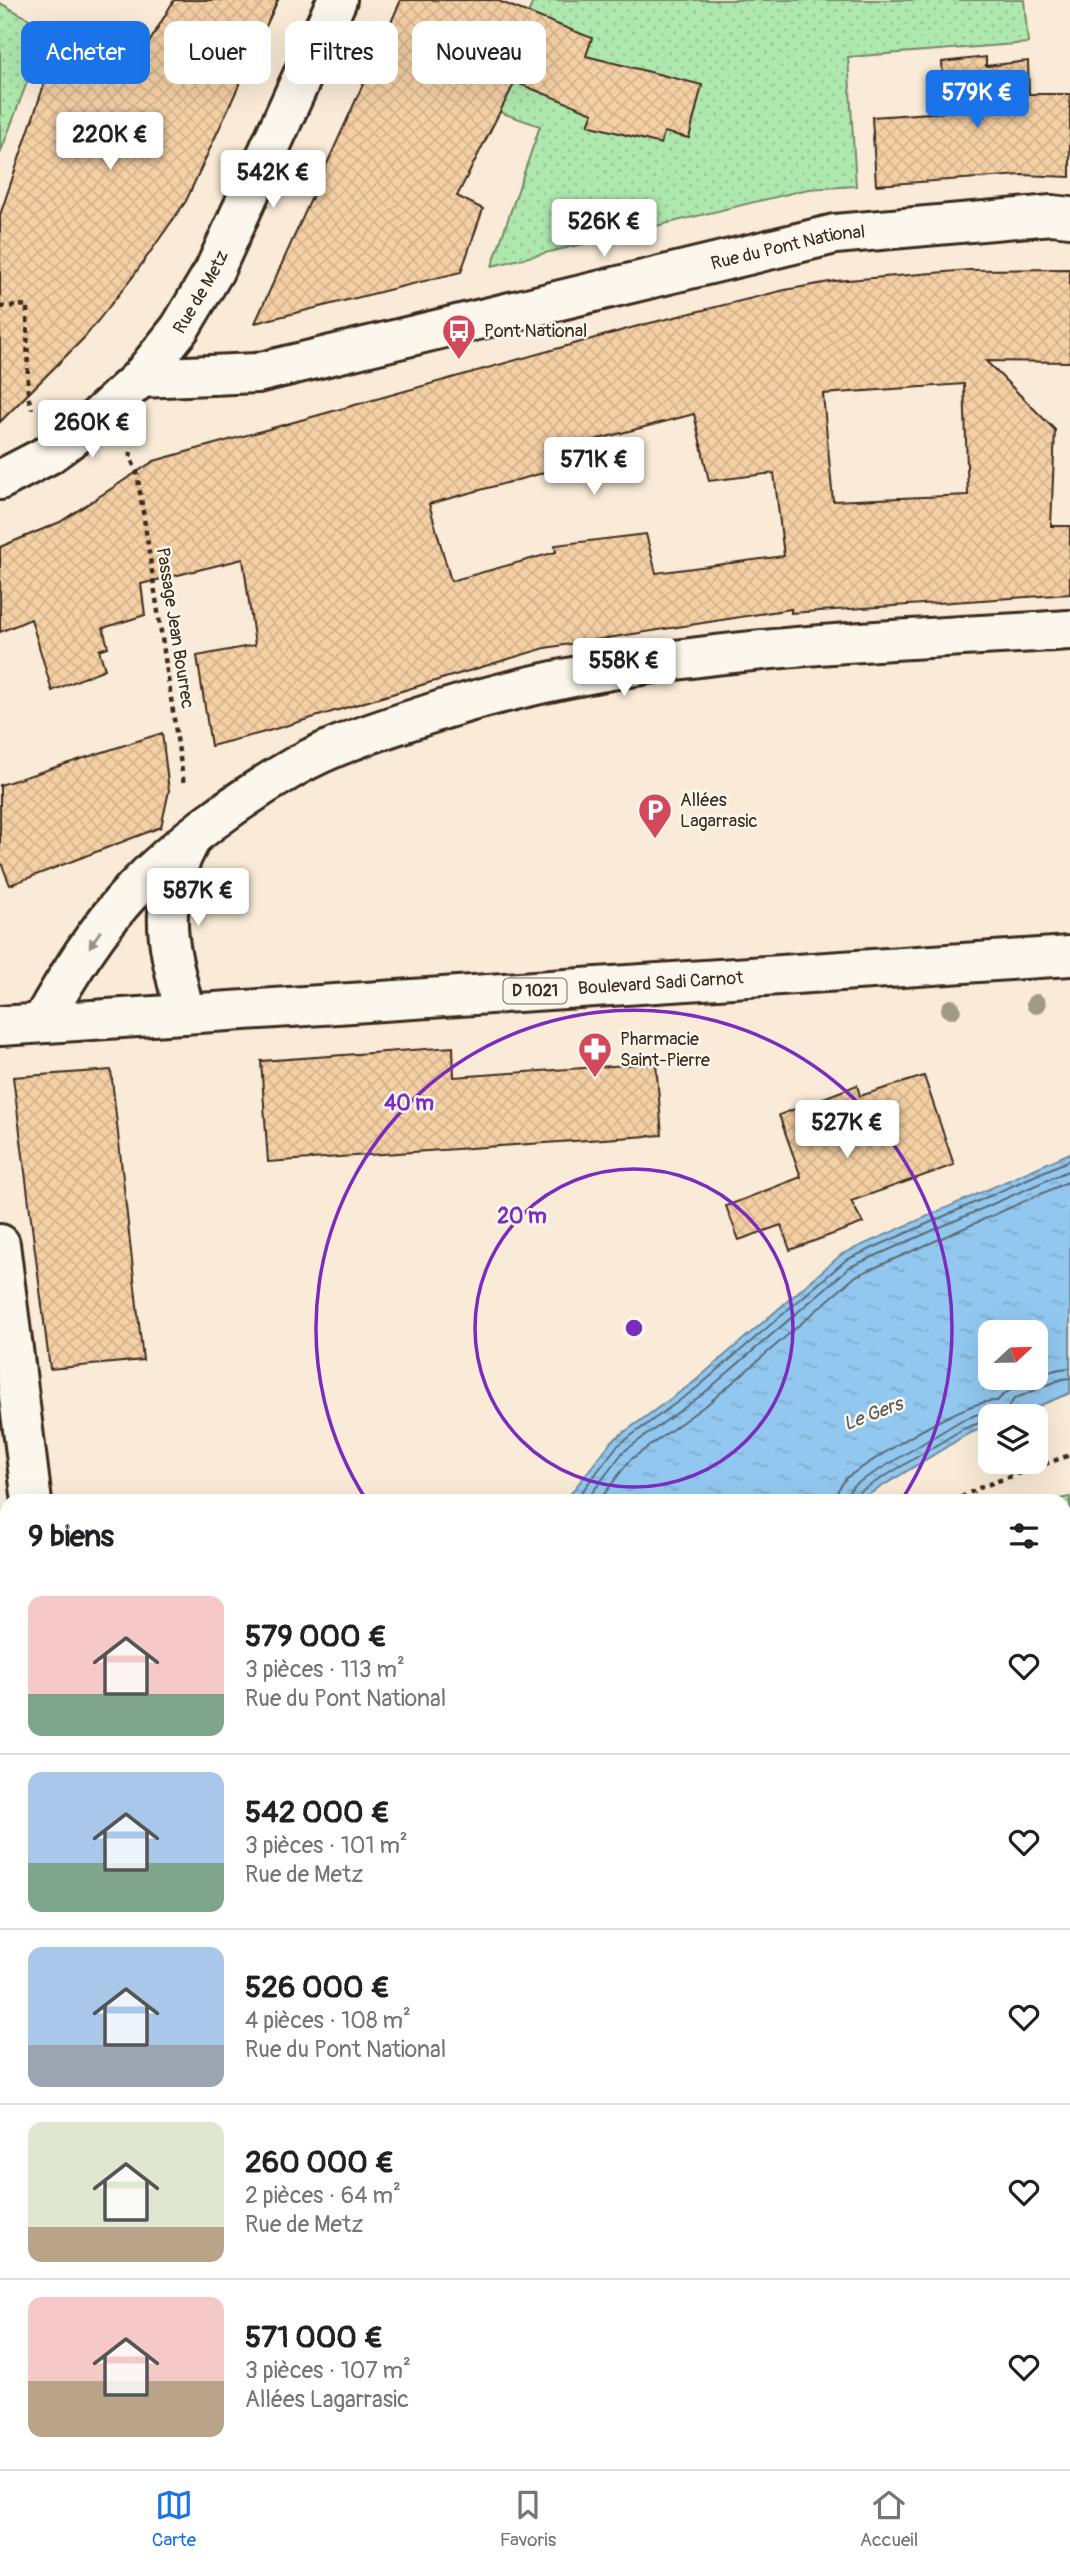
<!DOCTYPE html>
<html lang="fr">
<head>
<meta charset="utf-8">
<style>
  :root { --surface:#fff; --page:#f6f6f6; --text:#202124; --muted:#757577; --line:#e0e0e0; --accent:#1a73e8 }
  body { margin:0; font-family:Pangolin,sans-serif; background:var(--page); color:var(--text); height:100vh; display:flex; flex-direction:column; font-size:26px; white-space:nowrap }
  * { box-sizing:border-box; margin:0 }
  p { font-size:23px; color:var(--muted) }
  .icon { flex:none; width:38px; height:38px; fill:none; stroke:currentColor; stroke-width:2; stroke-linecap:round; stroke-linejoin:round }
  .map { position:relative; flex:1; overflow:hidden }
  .panel { position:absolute; left:0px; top:1494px; width:1071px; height:975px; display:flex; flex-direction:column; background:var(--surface); border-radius:21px 21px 0 0; box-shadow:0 7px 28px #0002 }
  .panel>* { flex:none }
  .hud { position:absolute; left:21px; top:21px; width:700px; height:63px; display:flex; gap:14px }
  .needle { width:46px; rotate:68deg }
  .tools { position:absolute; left:978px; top:1320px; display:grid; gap:14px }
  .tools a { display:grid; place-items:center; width:70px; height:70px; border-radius:14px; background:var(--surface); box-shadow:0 7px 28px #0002; font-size:35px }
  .price { position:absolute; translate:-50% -60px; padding:0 16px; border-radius:7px; background:#fff; color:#222; font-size:23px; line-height:46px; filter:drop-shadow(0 2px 4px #0008) }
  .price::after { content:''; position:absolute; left:50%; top:42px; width:21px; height:16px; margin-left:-10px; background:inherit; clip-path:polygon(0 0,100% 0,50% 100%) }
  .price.current { background:var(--accent); color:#fff }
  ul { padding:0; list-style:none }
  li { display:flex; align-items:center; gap:21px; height:175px; padding:0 28px }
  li+li { border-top:2px solid var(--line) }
  li span { display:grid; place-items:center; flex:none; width:196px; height:140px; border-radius:14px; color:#555 }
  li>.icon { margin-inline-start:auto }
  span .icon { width:84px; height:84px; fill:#fffc; stroke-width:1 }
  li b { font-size:30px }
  h2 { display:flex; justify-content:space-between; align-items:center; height:84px; padding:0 28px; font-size:30px }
  .pill { padding:0 24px; border-radius:14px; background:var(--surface); box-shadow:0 7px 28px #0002; font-size:24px; line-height:63px }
  .pill.current { background:var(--accent); color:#fff }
  .menu { display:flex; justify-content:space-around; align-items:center; height:98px; border-top:2px solid var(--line); background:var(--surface); font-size:19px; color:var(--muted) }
  .menu a { display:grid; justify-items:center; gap:4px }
  .menu .current { color:var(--accent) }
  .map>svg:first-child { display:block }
</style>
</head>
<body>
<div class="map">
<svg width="1070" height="2469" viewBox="0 0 1070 2469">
  <defs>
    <pattern id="industrial-furrows" width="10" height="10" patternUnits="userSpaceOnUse" patternTransform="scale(1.75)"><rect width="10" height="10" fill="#f8e3c8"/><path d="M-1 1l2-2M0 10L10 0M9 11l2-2" fill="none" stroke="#d6c3ab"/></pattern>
    <pattern id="garden-dots" width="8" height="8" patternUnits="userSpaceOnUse" patternTransform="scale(1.75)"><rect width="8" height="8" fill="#aee8ae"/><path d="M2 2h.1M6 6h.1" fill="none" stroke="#97c795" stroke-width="1.8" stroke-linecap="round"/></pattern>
    <pattern id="water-ripples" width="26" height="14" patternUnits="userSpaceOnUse" patternTransform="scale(1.75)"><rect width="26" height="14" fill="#92c8f0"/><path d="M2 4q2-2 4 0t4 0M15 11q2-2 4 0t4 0" fill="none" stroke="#7faccd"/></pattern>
    <pattern id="building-cross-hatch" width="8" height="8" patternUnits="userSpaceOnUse" patternTransform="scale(1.75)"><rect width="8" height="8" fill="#f5d0a5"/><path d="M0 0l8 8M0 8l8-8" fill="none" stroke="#d3b38e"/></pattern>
  </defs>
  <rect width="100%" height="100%" fill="#f9ebd7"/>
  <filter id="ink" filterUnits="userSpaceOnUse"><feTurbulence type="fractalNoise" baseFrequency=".0143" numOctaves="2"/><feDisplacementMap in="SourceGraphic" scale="14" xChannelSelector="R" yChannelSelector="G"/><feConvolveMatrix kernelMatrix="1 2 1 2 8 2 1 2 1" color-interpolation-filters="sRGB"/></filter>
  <g filter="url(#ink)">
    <!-- industrial -->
    <path fill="url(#industrial-furrows)" d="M 7,1971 L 7,2404 L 0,2414 L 0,1972 Z"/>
    <!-- garden -->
    <g fill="url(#garden-dots)" stroke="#748966" stroke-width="2">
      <path d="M 534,0 L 1024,0 L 1028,43 L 848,57 L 856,186 L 808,189 L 492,266 L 540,126 L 485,107 Z"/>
      <path d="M 0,3 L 47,29 L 0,154 Z"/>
      <path d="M 1070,1497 L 1070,2058 L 1064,2060 L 1064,1502 L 1050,1501 Z"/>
      <path d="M 489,2462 L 637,2462 L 639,2469 L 488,2469 Z"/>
    </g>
    <!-- water -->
    <g fill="url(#water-ripples)" stroke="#6f899c" stroke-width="2" fill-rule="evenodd">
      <path d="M 1070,1153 L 1070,1393 L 1014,1416 L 990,1416 L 990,1425 L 966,1435 L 858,1501 L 565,1501 L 612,1441 L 694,1382 L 842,1254 ZM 990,1332 L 1036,1332 L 1036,1377 L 990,1377 Z"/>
      <path d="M 121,2462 L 350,2462 L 348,2469 L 120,2469 Z"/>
    </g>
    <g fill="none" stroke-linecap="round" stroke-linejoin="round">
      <!-- shore -->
      <g stroke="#5e6972" stroke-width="2">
        <path d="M 574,1502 L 617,1446 L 698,1387 L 846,1260 L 1070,1160"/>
        <path d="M 585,1502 L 623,1452 L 703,1394 L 850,1267 L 1070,1170"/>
        <path d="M 598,1502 L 630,1460 L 710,1402 L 856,1276 L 1070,1181"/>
        <path d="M 836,1502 L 838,1490 L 846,1478 C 876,1458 965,1398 997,1401 C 1010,1386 1051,1368 1070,1368"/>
        <path d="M 846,1502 L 848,1492 L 854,1485 L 960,1421 L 986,1411 L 1003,1415 L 1014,1399 L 1062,1379 L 1070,1378"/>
        <path d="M 855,1502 L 859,1492 L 963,1429 L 990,1419"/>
      </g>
    </g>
    <!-- building -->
    <g fill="url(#building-cross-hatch)" stroke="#3b2a1e" stroke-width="2" fill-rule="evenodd">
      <path d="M 174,0 L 278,0 L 186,201 L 132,278 L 84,338 L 0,422 L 0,215 L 65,23 L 146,48 Z"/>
      <path d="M 401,0 L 496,0 L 592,38 L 586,56 L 702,85 L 689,138 L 664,132 L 661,144 L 588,125 L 593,113 L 515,82 L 457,196 L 483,209 L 461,272 L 255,323 Z"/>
      <path d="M 986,57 L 986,66 L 1028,61 L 1029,94 L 1070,94 L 1070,177 L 1022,175 L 876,185 L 872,117 L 945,112 L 942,62 Z"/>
      <path d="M 1070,269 L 1070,362 L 986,361 L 1055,430 L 1051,526 L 1070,526 L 1070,594 L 791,613 L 791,609 L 545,648 L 265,732 L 211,746 L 197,656 L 255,645 L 243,559 L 141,584 L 145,615 L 103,628 L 108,647 L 99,650 L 105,669 L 52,691 L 31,619 L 0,632 L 0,547 L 60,522 L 154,461 L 638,326 L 785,290 L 835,281 L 970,270 ZM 964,384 L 968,495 L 833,501 L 823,394 ZM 694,414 L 709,481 L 774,473 L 784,556 L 656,573 L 646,534 L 555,545 L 556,552 L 451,581 L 429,504 L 554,470 L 549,452 Z"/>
      <path d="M 162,733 L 169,791 L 161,827 L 10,885 L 0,860 L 0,785 Z"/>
      <path d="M 453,1047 L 454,1077 L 656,1063 L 662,1135 L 268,1162 L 261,1061 Z"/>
      <path d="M 111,1070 L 143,1360 L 50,1369 L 13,1077 Z"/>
      <path d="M 924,1076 L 954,1165 L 851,1201 L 863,1223 L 790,1250 L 781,1225 L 739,1240 L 726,1206 L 801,1177 L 779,1115 L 857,1085 L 860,1096 Z"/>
    </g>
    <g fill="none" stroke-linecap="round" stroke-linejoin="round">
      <!-- street casing -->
      <g stroke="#3b2a1e" stroke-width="44">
        <g id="street">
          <path d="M 185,1014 C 170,949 154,908 188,845"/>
          <path d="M 41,1023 C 67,977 97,928 134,889 C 178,843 240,798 296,766 C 335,744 378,731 420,717 C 629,647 852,643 1070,630"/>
          <path d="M 0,1244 L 32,1502"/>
          <path d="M 1064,2375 L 1070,2371"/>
          <path d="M 18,2469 L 22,2462"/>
          <path d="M 898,2469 L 910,2462"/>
        </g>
      </g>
      <!-- secondary casing -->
      <g stroke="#3b2a1e" stroke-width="44">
        <g id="secondary">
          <path id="s1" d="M 140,378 L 257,373 L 835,234 L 1052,215 L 1070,217"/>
          <path id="s2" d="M 0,480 L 48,455 L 88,426 L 140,378 L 180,328 L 214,271 L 337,0"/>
        </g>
      </g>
      <!-- primary casing -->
      <g stroke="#3b2a1e" stroke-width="44">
        <g id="primary">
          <path id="s3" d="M 0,1026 L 1070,956"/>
        </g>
      </g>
      <!-- path -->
      <g stroke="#3b2a1e" stroke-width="4.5" stroke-dasharray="5 5" stroke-linecap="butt">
        <path d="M 0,307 L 27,305 L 28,396 L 32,409"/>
        <path d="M 131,452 L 130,457 L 137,472 L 184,785"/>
        <path d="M 952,1502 L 981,1487 L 1070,1455"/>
        <path d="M 142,2462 L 154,2469"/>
        <path d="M 71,2469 L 76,2462"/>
        <path d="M 442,2469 L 443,2462"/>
      </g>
      <!-- street -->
      <use href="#street" stroke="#fbf7ec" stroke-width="38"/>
      <!-- secondary -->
      <use href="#secondary" stroke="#fbf7ec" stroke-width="38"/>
      <!-- primary -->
      <use href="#primary" stroke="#fbf7ec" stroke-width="38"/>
    </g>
    <!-- trees -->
    <g fill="#a09b85">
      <circle cx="1036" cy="1004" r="10"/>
      <circle cx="951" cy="1009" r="10"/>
    </g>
    <!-- one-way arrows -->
    <defs><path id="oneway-solid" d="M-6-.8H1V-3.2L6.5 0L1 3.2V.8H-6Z" transform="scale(1.75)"/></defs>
    <use fill="#9b9085" href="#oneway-solid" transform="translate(95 939) rotate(124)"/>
  </g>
  <!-- distance rings -->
  <g fill="none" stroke="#7b2cbf" stroke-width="3.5">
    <circle cx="634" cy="1328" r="159"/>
    <path d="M367 1501A318 318 0 1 1 901 1501"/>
  </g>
  <!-- icons -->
  <defs>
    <g id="bus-pin" transform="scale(1.75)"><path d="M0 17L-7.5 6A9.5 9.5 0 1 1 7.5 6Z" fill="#d1495b" stroke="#fbf7ec"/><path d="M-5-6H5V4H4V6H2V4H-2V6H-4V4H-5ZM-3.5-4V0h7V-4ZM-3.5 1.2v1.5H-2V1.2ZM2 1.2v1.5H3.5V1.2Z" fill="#fff"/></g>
    <g id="parking-pin" transform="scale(1.75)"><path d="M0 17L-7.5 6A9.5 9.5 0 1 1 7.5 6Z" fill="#d1495b" stroke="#fbf7ec"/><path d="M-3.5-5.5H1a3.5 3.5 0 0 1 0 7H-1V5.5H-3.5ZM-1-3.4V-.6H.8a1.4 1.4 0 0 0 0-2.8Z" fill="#fff"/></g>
    <g id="pharmacy-pin" transform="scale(1.75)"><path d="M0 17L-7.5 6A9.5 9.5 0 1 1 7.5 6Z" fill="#d1495b" stroke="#fbf7ec"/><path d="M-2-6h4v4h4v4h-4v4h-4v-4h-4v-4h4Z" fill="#fff"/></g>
  </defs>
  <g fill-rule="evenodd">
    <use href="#bus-pin" x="459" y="331"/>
    <use href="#parking-pin" x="655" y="810"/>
    <use href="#pharmacy-pin" x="595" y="1049"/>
  </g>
  <g text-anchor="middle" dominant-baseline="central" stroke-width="5" stroke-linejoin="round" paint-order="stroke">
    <!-- shield labels -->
    <rect fill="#fbf7ec" stroke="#75685c" stroke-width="2" x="503.5" y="978.5" width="63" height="25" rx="5"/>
    <g font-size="16" font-weight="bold" fill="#3b2a1e">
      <text x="535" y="991">D 1021</text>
    </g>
    <!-- street labels -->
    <g font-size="18" fill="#3b2a1e" stroke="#fbf7ec">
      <text stroke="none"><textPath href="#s1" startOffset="663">Rue du Pont National</textPath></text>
      <text stroke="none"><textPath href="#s2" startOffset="280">Rue de Metz</textPath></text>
      <text transform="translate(175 628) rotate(81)">Passage Jean Bourrec</text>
      <text stroke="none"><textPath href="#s3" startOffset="662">Boulevard Sadi Carnot</textPath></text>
    </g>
    <!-- poi labels -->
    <g font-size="18" fill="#3b2a1e" stroke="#fbf7ec" text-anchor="start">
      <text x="484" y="331">Pont National</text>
      <text x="680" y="800">Allées<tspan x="680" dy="21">Lagarrasic</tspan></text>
      <text x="620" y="1039">Pharmacie<tspan x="620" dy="21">Saint-Pierre</tspan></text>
    </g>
    <!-- water labels -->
    <g font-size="19" font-style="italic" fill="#55595d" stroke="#fbf7ec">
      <text transform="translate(873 1414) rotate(-21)">Le Gers</text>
    </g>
  </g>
  <circle cx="634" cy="1328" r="10" fill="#7b2cbf" stroke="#fbf7ec" stroke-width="3.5"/>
  <g font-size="21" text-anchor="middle" font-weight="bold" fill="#7b2cbf" stroke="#fbf7ec" stroke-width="5" stroke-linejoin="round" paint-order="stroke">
    <text x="409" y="1110">40 m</text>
    <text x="522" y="1223">20 m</text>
  </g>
</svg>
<div class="tools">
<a><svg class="needle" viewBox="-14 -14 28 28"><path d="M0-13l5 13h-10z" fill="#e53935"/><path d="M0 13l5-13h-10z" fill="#757577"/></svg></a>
<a><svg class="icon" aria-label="layers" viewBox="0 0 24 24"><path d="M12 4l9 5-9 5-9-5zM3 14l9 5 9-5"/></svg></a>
</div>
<b class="price current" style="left:977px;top:130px">579K €</b>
<b class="price" style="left:110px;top:172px">220K €</b>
<b class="price" style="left:273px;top:210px">542K €</b>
<b class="price" style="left:604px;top:259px">526K €</b>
<b class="price" style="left:92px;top:460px">260K €</b>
<b class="price" style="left:594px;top:497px">571K €</b>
<b class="price" style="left:624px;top:698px">558K €</b>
<b class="price" style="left:198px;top:928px">587K €</b>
<b class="price" style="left:847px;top:1160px">527K €</b>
<div class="hud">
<a class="pill current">Acheter</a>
<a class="pill">Louer</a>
<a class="pill">Filtres</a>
<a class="pill">Nouveau</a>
</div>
<section class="panel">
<h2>9 biens<svg class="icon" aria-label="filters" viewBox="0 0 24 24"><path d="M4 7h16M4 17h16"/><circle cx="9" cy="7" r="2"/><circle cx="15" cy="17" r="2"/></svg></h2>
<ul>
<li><span style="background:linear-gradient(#f6c9c9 70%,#7fa58c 0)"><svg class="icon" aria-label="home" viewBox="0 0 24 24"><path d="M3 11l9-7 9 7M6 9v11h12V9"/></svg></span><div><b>579 000 €</b><p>3 pièces · 113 m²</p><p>Rue du Pont National</p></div><svg class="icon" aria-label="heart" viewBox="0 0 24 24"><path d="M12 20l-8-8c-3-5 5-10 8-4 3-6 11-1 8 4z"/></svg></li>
<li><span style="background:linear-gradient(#a9c7e8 65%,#7fa58c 0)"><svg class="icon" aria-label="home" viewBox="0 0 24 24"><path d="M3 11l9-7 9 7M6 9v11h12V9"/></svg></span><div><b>542 000 €</b><p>3 pièces · 101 m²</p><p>Rue de Metz</p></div><svg class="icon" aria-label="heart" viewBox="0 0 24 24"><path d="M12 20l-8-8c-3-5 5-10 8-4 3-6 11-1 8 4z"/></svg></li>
<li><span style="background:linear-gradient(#a9c7e8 70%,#9aa5b1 0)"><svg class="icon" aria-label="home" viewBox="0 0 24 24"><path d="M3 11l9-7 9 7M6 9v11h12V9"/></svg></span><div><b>526 000 €</b><p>4 pièces · 108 m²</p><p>Rue du Pont National</p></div><svg class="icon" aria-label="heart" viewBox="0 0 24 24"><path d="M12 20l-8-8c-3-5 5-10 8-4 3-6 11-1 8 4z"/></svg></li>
<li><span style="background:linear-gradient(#dfe7d0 75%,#b9a48a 0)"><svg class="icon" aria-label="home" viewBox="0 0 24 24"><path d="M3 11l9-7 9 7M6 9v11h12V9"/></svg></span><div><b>260 000 €</b><p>2 pièces · 64 m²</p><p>Rue de Metz</p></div><svg class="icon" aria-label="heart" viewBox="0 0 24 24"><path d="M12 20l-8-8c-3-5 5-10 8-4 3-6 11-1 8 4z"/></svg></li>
<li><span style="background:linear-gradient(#f6c9c9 60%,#b9a48a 0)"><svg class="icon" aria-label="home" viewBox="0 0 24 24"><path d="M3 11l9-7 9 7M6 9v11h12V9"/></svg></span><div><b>571 000 €</b><p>3 pièces · 107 m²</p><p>Allées Lagarrasic</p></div><svg class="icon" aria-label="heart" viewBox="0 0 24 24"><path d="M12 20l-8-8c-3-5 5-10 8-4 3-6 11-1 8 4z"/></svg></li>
</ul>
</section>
</div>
<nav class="menu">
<a class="current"><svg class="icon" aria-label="map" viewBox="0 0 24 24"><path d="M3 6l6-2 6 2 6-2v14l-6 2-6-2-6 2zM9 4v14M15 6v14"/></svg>Carte</a>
<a><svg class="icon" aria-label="saved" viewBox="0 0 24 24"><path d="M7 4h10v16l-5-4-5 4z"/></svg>Favoris</a>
<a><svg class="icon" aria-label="home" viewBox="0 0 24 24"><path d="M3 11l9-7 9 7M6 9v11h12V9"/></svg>Accueil</a>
</nav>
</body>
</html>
